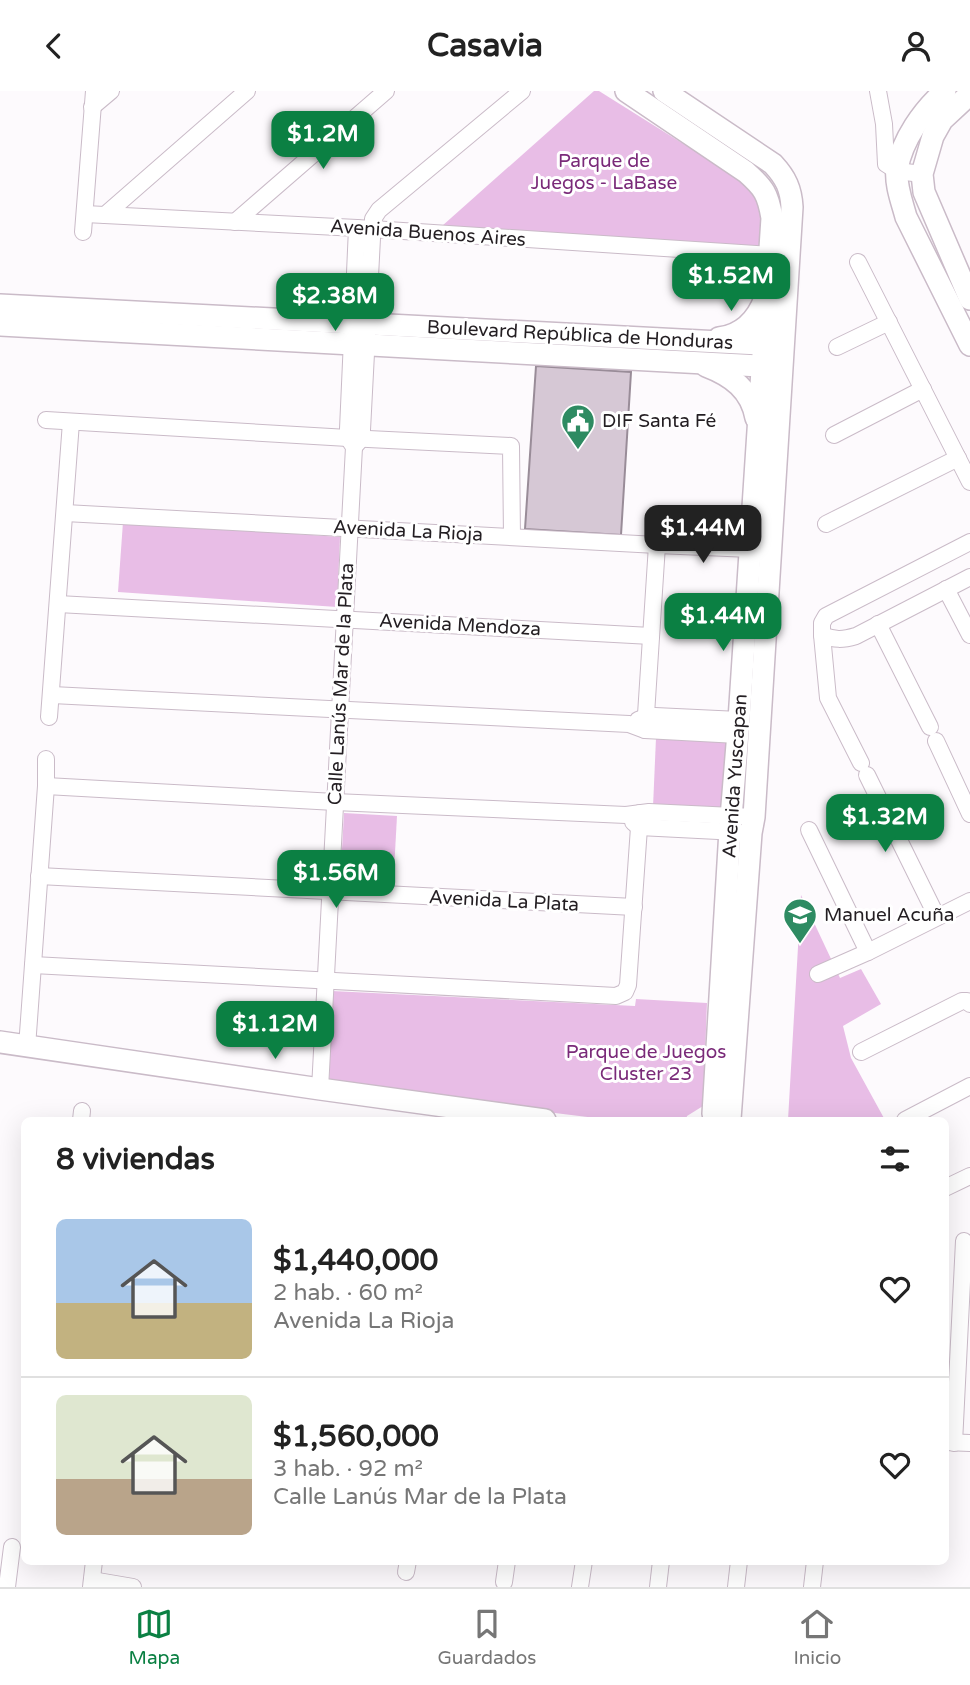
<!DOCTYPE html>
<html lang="es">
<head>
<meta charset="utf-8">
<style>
  :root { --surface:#fff; --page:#f6f6f6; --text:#222; --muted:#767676; --line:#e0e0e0; --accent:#0b8043 }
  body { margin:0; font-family:"Varela Round",sans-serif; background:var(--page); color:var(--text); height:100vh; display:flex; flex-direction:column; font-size:26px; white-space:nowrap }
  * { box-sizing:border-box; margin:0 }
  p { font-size:23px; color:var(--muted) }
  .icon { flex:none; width:38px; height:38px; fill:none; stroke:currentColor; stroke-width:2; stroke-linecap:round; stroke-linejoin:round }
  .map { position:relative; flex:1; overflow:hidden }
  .drawer { position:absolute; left:21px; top:1026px; width:928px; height:448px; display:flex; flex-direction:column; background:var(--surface); border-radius:10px; box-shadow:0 7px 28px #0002 }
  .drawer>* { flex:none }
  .price { position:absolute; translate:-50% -60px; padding:0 16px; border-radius:14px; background:var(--accent); color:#fff; font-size:23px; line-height:46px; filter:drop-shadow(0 2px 4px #0008) }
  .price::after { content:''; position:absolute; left:50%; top:42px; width:21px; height:16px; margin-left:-10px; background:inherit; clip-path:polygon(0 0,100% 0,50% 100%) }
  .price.active { background:#222; color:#fff }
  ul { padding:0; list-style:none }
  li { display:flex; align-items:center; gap:21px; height:175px; padding:0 35px }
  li+li { border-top:2px solid var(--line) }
  li span { display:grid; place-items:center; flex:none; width:196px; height:140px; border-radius:10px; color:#555 }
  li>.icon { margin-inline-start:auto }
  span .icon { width:84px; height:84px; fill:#fffc; stroke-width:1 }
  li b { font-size:30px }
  h2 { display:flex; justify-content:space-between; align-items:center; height:84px; padding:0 35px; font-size:30px }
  header { display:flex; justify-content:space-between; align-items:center; height:91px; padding:0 35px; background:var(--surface); font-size:32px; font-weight:800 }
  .menu { display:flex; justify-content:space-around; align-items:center; height:98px; border-top:2px solid var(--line); background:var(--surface); font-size:19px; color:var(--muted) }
  .menu a { display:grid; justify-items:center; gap:4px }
  .menu .active { color:var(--accent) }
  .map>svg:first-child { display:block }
</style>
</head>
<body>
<header><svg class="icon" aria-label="back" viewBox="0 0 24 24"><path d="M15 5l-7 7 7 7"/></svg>Casavia<svg class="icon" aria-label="person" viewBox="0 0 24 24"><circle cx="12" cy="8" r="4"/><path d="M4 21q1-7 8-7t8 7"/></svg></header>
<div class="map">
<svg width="970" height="1496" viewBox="0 0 970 1496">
  <rect width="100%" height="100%" fill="#fdfafd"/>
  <!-- green -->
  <g fill="#e8bde6">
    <path d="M 594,0 L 599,0 L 741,89 L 755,104 L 761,124 L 760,156 L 442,135 Z"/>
    <path d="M 123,431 L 340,446 L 337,516 L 118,501 Z"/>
    <path d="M 656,647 L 727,651 L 724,720 L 653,716 Z"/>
    <path d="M 344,722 L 397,725 L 393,798 L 340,795 Z"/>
    <path d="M 801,804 L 840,887 L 861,878 L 881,913 L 843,935 L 851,967 L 885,1029 L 788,1029 Z"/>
    <path d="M 332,900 L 635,915 L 636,908 L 707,912 L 703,1015 L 687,1025 L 686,1029 L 612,1029 L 329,994 Z"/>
  </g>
  <!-- building -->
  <path fill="#d6c8d5" stroke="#998c98" stroke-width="2" d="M 536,275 L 631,281 L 621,444 L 525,438 Z"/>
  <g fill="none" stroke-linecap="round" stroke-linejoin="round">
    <!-- minor casing -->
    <g stroke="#cabbc8" stroke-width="18">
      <g id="minor">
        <path d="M 878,0 L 884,33 L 886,73 L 897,80 L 922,83"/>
        <path d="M 92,16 L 111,0"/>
        <path d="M 85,123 L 357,137 L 771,164"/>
        <path d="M 105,124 L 247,0"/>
        <path d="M 235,131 L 386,0"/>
        <path d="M 83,141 L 94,0"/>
        <path d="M 858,171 L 970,391"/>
        <path d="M 837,256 L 889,231"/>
        <path d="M 46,329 L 348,347 L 511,355 L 512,446"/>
        <path d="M 834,344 L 923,298"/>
        <path d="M 354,356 L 361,348 L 362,339 L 373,128 L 379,119 L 522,0"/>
        <path d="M 65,422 L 657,454 L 751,458"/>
        <path d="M 826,433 L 958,367"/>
        <path d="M 946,498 L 970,544"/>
        <path d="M 58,513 L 651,545"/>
        <path d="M 878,533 L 930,636"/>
        <path d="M 822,544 C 835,549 842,549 856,545 L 970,486"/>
        <path d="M 52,604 L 629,633 L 645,639 L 738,644"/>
        <path d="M 49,626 L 71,331"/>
        <path d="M 638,629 L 646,626 L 655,625 L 739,629"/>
        <path d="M 645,639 L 657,454"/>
        <path d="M 936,650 L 970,723"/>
        <path d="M 861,672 L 828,607 L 822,544 L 822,532 L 826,525 L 970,451"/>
        <path d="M 867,684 L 937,826"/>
        <path d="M 46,695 L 335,711 L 626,724 L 649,721 L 754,726"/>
        <path d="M 633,731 L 639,736 L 738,741"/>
        <path d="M 809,739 L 868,861"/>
        <path d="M 39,785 L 634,816"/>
        <path d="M 33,874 L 616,905 L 625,901 L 628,894 L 640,722"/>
        <path d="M 818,883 L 868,861 L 970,810"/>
        <path d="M 27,956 L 46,695 L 46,668"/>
        <path d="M 861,961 L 962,910 L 967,910 L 970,913"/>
        <path d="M 320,998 L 354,356 L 348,347 L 348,338 L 357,137"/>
        <path d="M 81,1029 L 82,1020"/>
        <path d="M 905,1029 L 970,995"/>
        <path d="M 945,1097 L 970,1085"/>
        <path d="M 945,1351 L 970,1352"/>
        <path d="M 954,1352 L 964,1150"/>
        <path d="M 406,1481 L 408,1470"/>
        <path d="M 92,1489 L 133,1496"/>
        <path d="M 504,1491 L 507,1470"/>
        <path d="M 7,1496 L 12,1456"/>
        <path d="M 91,1496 L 94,1470"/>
        <path d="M 580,1496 L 584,1470"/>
        <path d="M 658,1496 L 661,1470"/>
        <path d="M 736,1496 L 739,1470"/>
        <path d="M 812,1496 L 815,1470"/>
      </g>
    </g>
    <!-- tertiary casing -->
    <g stroke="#cabbc8" stroke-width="24">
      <g id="tertiary">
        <path d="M 626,0 L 746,81 C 764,97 768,103 772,127 L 739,629 L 730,739 L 713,1023"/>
        <path d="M 664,0 L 773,73 C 786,87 791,98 792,116 L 754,726 L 751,742 L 730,1028"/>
        <path d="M 945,0 C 923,19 902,49 897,78 C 895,93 902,111 906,126 L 970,254"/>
        <path d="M 970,3 L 942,29 L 933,45 L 922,83 L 924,101 L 970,208"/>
        <path d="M 0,214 L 778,254"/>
        <path d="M 0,234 L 777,276"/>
        <path d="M 719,247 C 743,244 757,229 765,207"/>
        <path d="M 706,275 C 732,285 751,299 756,327"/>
        <path d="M 0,951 L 320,998 L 545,1029"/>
      </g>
    </g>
    <!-- minor -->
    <use href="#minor" stroke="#fff" stroke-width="16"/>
    <!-- tertiary -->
    <use href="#tertiary" stroke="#fff" stroke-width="21"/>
  </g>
  <!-- icons -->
  <defs>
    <g id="civic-pin" transform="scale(1.75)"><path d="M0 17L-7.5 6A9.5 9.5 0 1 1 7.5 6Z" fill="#2e8b62" stroke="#fff"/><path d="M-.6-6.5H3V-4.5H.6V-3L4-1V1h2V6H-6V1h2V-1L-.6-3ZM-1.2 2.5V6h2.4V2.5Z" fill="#fff"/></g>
    <g id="school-pin" transform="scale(1.75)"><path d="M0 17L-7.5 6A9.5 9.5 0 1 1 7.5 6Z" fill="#2e8b62" stroke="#fff"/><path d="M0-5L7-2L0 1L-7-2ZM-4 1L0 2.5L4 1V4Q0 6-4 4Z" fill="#fff"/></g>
  </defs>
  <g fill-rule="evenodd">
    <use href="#civic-pin" x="578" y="330"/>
    <use href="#school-pin" x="800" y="824"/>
  </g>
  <g text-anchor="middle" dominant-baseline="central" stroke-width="6" stroke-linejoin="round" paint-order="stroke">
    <!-- park labels -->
    <g font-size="19" fill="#7a2a79" stroke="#fff">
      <text x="604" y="70">Parque de<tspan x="604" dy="22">Juegos - LaBase</tspan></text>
      <text x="646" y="961">Parque de Juegos<tspan x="646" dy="22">Cluster 23</tspan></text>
    </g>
    <!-- street labels -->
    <g font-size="19" fill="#231e22" stroke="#fff">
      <text transform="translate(428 142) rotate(4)">Avenida Buenos Aires</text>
      <text transform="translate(580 244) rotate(3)">Boulevard República de Honduras</text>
      <text transform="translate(408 440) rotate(3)">Avenida La Rioja</text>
      <text transform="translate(460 534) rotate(3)">Avenida Mendoza</text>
      <text transform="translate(341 593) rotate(-87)">Calle Lanús Mar de la Plata</text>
      <text transform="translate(735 685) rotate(-86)">Avenida Yuscapan</text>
      <text transform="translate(504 810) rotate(3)">Avenida La Plata</text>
    </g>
    <!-- poi labels -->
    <g font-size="19" fill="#231e22" stroke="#fff" text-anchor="start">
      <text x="602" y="330">DIF Santa Fé</text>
      <text x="824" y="824">Manuel Acuña</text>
    </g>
  </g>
</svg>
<b class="price" style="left:323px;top:80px">$1.2M</b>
<b class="price" style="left:731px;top:222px">$1.52M</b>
<b class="price" style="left:335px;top:242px">$2.38M</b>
<b class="price active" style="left:703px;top:474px">$1.44M</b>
<b class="price" style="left:723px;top:562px">$1.44M</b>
<b class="price" style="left:885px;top:763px">$1.32M</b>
<b class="price" style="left:336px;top:819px">$1.56M</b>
<b class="price" style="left:275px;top:970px">$1.12M</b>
<section class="drawer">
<h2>8 viviendas<svg class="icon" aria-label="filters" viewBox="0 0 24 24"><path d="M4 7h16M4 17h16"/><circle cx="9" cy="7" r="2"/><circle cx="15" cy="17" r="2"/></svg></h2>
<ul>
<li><span style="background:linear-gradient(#a9c7e8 60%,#c2b280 0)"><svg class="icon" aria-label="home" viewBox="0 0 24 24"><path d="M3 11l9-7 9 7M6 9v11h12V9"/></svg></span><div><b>$1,440,000</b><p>2 hab. · 60 m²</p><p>Avenida La Rioja</p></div><svg class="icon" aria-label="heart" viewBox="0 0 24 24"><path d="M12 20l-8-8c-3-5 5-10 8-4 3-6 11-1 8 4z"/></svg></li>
<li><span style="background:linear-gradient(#dfe7d0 60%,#b9a48a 0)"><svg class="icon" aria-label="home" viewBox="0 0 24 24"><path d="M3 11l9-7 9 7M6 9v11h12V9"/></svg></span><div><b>$1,560,000</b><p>3 hab. · 92 m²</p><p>Calle Lanús Mar de la Plata</p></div><svg class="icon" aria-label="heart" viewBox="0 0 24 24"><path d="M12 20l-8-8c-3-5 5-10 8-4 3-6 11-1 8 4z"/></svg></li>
</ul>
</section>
</div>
<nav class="menu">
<a class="active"><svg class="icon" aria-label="map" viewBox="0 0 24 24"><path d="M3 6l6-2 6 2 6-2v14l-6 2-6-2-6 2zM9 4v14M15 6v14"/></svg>Mapa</a>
<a><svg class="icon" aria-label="saved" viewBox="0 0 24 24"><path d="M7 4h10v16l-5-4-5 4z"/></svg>Guardados</a>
<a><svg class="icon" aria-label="home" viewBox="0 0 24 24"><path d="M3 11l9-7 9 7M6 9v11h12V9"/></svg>Inicio</a>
</nav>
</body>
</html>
